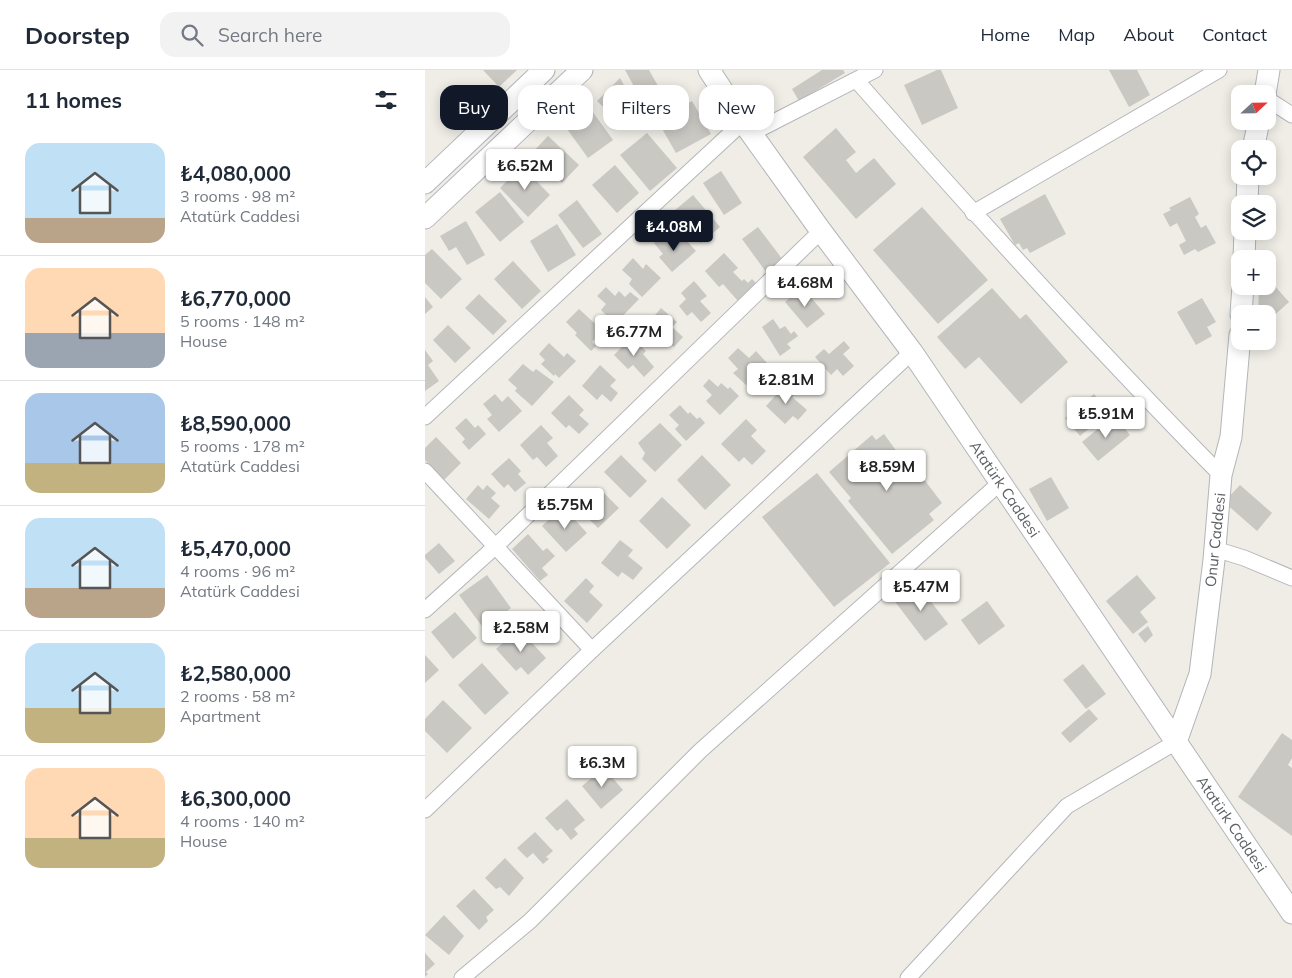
<!DOCTYPE html>
<html lang="en">
<head>
<meta charset="utf-8">
<style>
  :root { --surface:#fff; --page:#f2f2f3; --text:#1f2937; --muted:#747a83; --line:#e0e1e3; --accent:#111827 }
  body { margin:0; font-family:Mulish,sans-serif; background:var(--page); color:var(--text); height:100vh; display:flex; flex-direction:column; font-size:19px; white-space:nowrap }
  * { box-sizing:border-box; margin:0 }
  p { font-size:16px; color:var(--muted) }
  .icon { flex:none; width:28px; height:28px; fill:none; stroke:currentColor; stroke-width:2; stroke-linecap:round; stroke-linejoin:round }
  .map { position:relative; flex:1; overflow:hidden }
  .drawer { display:flex; flex-direction:column; background:var(--surface); width:425px }
  .drawer>* { flex:none }
  .top-card { position:absolute; left:15px; top:15px; width:475px; height:45px; display:flex; gap:10px }
  .needle { width:32px; rotate:68deg }
  .controls { position:absolute; left:806px; top:15px; display:grid; gap:10px }
  .controls a { display:grid; place-items:center; width:45px; height:45px; border-radius:10px; background:var(--surface); box-shadow:0 2px 12px #0003; font-size:25px }
  .price { position:absolute; translate:-50% -42px; padding:0 11px; border-radius:5px; background:#fff; color:#222; font-size:16px; line-height:32px; filter:drop-shadow(0 1px 2px #0008) }
  .price::after { content:''; position:absolute; left:50%; top:30px; width:15px; height:11px; margin-left:-8px; background:inherit; clip-path:polygon(0 0,100% 0,50% 100%) }
  .price.selected { background:var(--accent); color:#fff }
  ul { padding:0; list-style:none }
  li { display:flex; align-items:center; gap:15px; height:125px; padding:0 25px }
  li+li { border-top:1px solid var(--line) }
  li span { display:grid; place-items:center; flex:none; width:140px; height:100px; border-radius:15px; color:#555 }
  li>.icon { margin-inline-start:auto }
  span .icon { width:60px; height:60px; fill:#fffc; stroke-width:1 }
  li b { font-size:21px }
  h2 { display:flex; justify-content:space-between; align-items:center; height:60px; padding:0 25px; font-size:21px }
  .pill { padding:0 18px; border-radius:15px; background:var(--surface); box-shadow:0 2px 12px #0003; font-size:18px; line-height:45px }
  .pill.selected { background:var(--accent); color:#fff }
  header { display:flex; align-items:center; gap:30px; box-sizing:border-box; height:70px; padding:0 25px; background:var(--surface); border-bottom:1px solid var(--line) }
  header strong { font-size:24px }
  nav { display:flex; gap:28px; margin-inline-start:auto; font-size:18px }
  .search { width:350px; height:45px; background:var(--page); display:flex; align-items:center; gap:12px; box-sizing:border-box; padding:0 18px; border-radius:15px; color:var(--muted); font-size:19px }
  main { display:flex; flex:1; min-height:0 }
  .map>svg:first-child { display:block }
</style>
</head>
<body>
<header>
<strong>Doorstep</strong>
<div class="search"><svg class="icon" aria-label="search" viewBox="0 0 24 24"><circle cx="10" cy="10" r="6"/><path d="M15 15l6 6"/></svg>Search here</div>
<nav><a>Home</a><a>Map</a><a>About</a><a>Contact</a></nav>
</header>
<main>
<section class="drawer">
<h2>11 homes<svg class="icon" aria-label="filters" viewBox="0 0 24 24"><path d="M4 7h16M4 17h16"/><circle cx="9" cy="7" r="2"/><circle cx="15" cy="17" r="2"/></svg></h2>
<ul>
<li><span style="background:linear-gradient(#bfe0f5 75%,#b9a48a 0)"><svg class="icon" aria-label="home" viewBox="0 0 24 24"><path d="M3 11l9-7 9 7M6 9v11h12V9"/></svg></span><div><b>₺4,080,000</b><p>3 rooms · 98 m²</p><p>Atatürk Caddesi</p></div></li>
<li><span style="background:linear-gradient(#ffd9b3 65%,#9aa5b1 0)"><svg class="icon" aria-label="home" viewBox="0 0 24 24"><path d="M3 11l9-7 9 7M6 9v11h12V9"/></svg></span><div><b>₺6,770,000</b><p>5 rooms · 148 m²</p><p>House</p></div></li>
<li><span style="background:linear-gradient(#a9c7e8 70%,#c2b280 0)"><svg class="icon" aria-label="home" viewBox="0 0 24 24"><path d="M3 11l9-7 9 7M6 9v11h12V9"/></svg></span><div><b>₺8,590,000</b><p>5 rooms · 178 m²</p><p>Atatürk Caddesi</p></div></li>
<li><span style="background:linear-gradient(#bfe0f5 70%,#b9a48a 0)"><svg class="icon" aria-label="home" viewBox="0 0 24 24"><path d="M3 11l9-7 9 7M6 9v11h12V9"/></svg></span><div><b>₺5,470,000</b><p>4 rooms · 96 m²</p><p>Atatürk Caddesi</p></div></li>
<li><span style="background:linear-gradient(#bfe0f5 65%,#c2b280 0)"><svg class="icon" aria-label="home" viewBox="0 0 24 24"><path d="M3 11l9-7 9 7M6 9v11h12V9"/></svg></span><div><b>₺2,580,000</b><p>2 rooms · 58 m²</p><p>Apartment</p></div></li>
<li><span style="background:linear-gradient(#ffd9b3 70%,#c2b280 0)"><svg class="icon" aria-label="home" viewBox="0 0 24 24"><path d="M3 11l9-7 9 7M6 9v11h12V9"/></svg></span><div><b>₺6,300,000</b><p>4 rooms · 140 m²</p><p>House</p></div></li>
</ul>
</section>
<div class="map">
<svg width="867" height="908" viewBox="0 0 867 908">
  <rect width="100%" height="100%" fill="#efede6"/>
  <!-- building -->
  <g fill="#cac8c3">
    <path d="M 58,0 L 92,0 L 74,17 Z"/>
    <path d="M 200,0 L 224,0 L 237,23 L 218,33 Z"/>
    <path d="M 397,0 L 418,0 L 420,3 L 374,31 L 367,19 Z"/>
    <path d="M 512,0 L 516,0 L 533,38 L 497,55 L 479,15 Z"/>
    <path d="M 684,0 L 712,0 L 725,25 L 704,37 Z"/>
    <path d="M 195,8 L 211,36 L 195,53 L 172,31 Z"/>
    <path d="M 267,31 L 286,64 L 251,83 L 232,50 Z"/>
    <path d="M 162,34 L 188,70 L 163,88 L 137,52 Z"/>
    <path d="M 411,58 L 431,82 L 421,90 L 431,103 L 449,88 L 471,114 L 431,149 L 378,87 Z"/>
    <path d="M 222,63 L 252,98 L 225,121 L 195,85 Z"/>
    <path d="M 123,66 L 154,95 L 137,113 L 106,84 Z"/>
    <path d="M 190,95 L 214,123 L 192,143 L 167,115 Z"/>
    <path d="M 97,96 L 125,125 L 103,147 L 75,118 Z"/>
    <path d="M 296,101 L 317,133 L 299,145 L 278,113 Z"/>
    <path d="M 75,122 L 99,152 L 75,172 L 50,142 Z"/>
    <path d="M 620,124 L 641,164 L 605,183 L 602,178 L 598,180 L 594,173 L 590,175 L 575,149 Z"/>
    <path d="M 268,125 L 295,157 L 276,173 L 249,141 Z"/>
    <path d="M 765,127 L 774,144 L 770,147 L 776,158 L 781,155 L 791,173 L 773,182 L 770,179 L 759,185 L 754,175 L 761,171 L 752,153 L 745,157 L 738,144 L 746,140 L 744,138 Z"/>
    <path d="M 152,130 L 177,164 L 158,178 L 133,145 Z"/>
    <path d="M 497,137 L 563,210 L 513,254 L 448,180 Z"/>
    <path d="M 41,151 L 60,185 L 42,195 L 31,177 L 24,181 L 15,166 Z"/>
    <path d="M 132,154 L 151,185 L 123,202 L 105,171 Z"/>
    <path d="M 333,157 L 358,190 L 341,202 L 317,169 Z"/>
    <path d="M 237,165 L 245,173 L 252,167 L 256,172 L 260,169 L 271,181 L 247,202 L 234,187 L 238,184 L 229,173 Z"/>
    <path d="M 7,179 L 37,209 L 16,229 L 0,213 L 0,185 Z"/>
    <path d="M 299,183 L 313,198 L 308,202 L 317,211 L 319,209 L 323,213 L 327,209 L 331,213 L 313,231 L 298,214 L 294,217 L 280,201 Z"/>
    <path d="M 208,188 L 218,199 L 221,194 L 236,208 L 217,227 L 204,214 L 207,209 L 197,200 Z"/>
    <path d="M 88,191 L 116,221 L 97,239 L 69,209 Z"/>
    <path d="M 842,207 L 864,232 L 842,252 L 842,244 L 833,244 L 834,216 L 842,216 Z"/>
    <path d="M 269,211 L 282,226 L 275,231 L 286,243 L 276,252 L 267,242 L 262,246 L 254,236 L 261,229 L 256,223 Z"/>
    <path d="M 181,217 L 190,226 L 194,221 L 200,227 L 205,222 L 214,229 L 190,254 L 176,240 L 181,234 L 172,226 Z"/>
    <path d="M 377,217 L 400,244 L 382,258 L 360,232 Z"/>
    <path d="M 567,218 L 595,249 L 601,244 L 643,292 L 596,334 L 554,287 L 540,299 L 512,267 Z"/>
    <path d="M 54,224 L 82,251 L 68,265 L 40,238 Z"/>
    <path d="M 0,227 L 8,237 L 0,244 Z"/>
    <path d="M 777,228 L 791,252 L 782,257 L 787,266 L 771,275 L 752,242 Z"/>
    <path d="M 236,238 L 252,252 L 247,257 L 258,267 L 249,277 L 238,267 L 235,270 L 220,257 Z"/>
    <path d="M 154,239 L 178,261 L 167,272 L 171,276 L 166,281 L 150,265 L 152,263 L 141,252 Z"/>
    <path d="M 348,249 L 355,259 L 360,256 L 366,264 L 369,261 L 373,266 L 362,274 L 366,278 L 355,286 L 337,257 Z"/>
    <path d="M 23,255 L 46,278 L 30,293 L 8,270 Z"/>
    <path d="M 207,267 L 221,281 L 218,284 L 229,297 L 219,307 L 208,295 L 203,299 L 189,285 Z"/>
    <path d="M 419,271 L 425,278 L 418,284 L 429,296 L 418,306 L 412,299 L 406,305 L 390,287 L 399,279 L 404,284 Z"/>
    <path d="M 124,273 L 139,287 L 142,283 L 151,291 L 134,308 L 130,304 L 129,306 L 116,294 L 120,290 L 114,284 Z"/>
    <path d="M 313,278 L 324,288 L 331,281 L 343,294 L 321,315 L 308,303 L 313,299 L 303,288 Z"/>
    <path d="M 0,280 L 8,291 L 3,295 L 14,311 L 0,321 Z"/>
    <path d="M 98,294 L 108,302 L 111,299 L 129,312 L 107,336 L 90,321 L 92,318 L 83,310 Z"/>
    <path d="M 175,295 L 191,310 L 185,316 L 193,323 L 186,332 L 177,324 L 172,330 L 157,316 Z"/>
    <path d="M 284,309 L 293,317 L 296,313 L 303,319 L 305,317 L 314,326 L 295,345 L 281,331 L 287,325 L 278,316 Z"/>
    <path d="M 363,312 L 373,321 L 367,327 L 382,340 L 373,350 L 368,346 L 360,354 L 341,336 Z"/>
    <path d="M 70,324 L 77,332 L 83,326 L 97,341 L 74,362 L 62,349 L 67,345 L 58,334 Z"/>
    <path d="M 669,324 L 684,342 L 655,366 L 640,348 Z"/>
    <path d="M 144,325 L 159,340 L 154,345 L 164,354 L 154,364 L 144,355 L 141,358 L 126,343 Z"/>
    <path d="M 255,335 L 263,344 L 265,342 L 272,349 L 275,347 L 280,353 L 261,371 L 250,359 L 254,355 L 244,345 Z"/>
    <path d="M 41,348 L 50,358 L 53,355 L 61,364 L 44,380 L 37,372 L 40,369 L 30,358 Z"/>
    <path d="M 686,348 L 694,357 L 697,355 L 705,365 L 673,391 L 657,372 Z"/>
    <path d="M 321,349 L 332,360 L 326,366 L 341,381 L 327,395 L 319,387 L 314,392 L 296,374 Z"/>
    <path d="M 235,353 L 257,375 L 230,402 L 217,389 L 220,383 L 213,373 Z"/>
    <path d="M 116,355 L 128,368 L 122,373 L 133,386 L 121,397 L 112,387 L 108,390 L 95,375 Z"/>
    <path d="M 459,364 L 478,390 L 482,387 L 517,433 L 504,444 L 509,450 L 467,484 L 423,431 L 426,428 L 404,402 L 447,365 L 451,370 Z"/>
    <path d="M 11,367 L 36,393 L 19,410 L 0,390 L 0,378 Z"/>
    <path d="M 196,385 L 222,411 L 205,428 L 179,402 Z"/>
    <path d="M 277,385 L 306,415 L 280,440 L 252,410 Z"/>
    <path d="M 84,388 L 96,401 L 93,404 L 101,413 L 90,422 L 83,414 L 79,418 L 66,404 Z"/>
    <path d="M 392,403 L 465,493 L 409,537 L 337,447 Z"/>
    <path d="M 626,407 L 644,438 L 622,451 L 604,419 Z"/>
    <path d="M 53,415 L 58,420 L 62,415 L 71,423 L 66,428 L 75,436 L 64,449 L 41,429 Z"/>
    <path d="M 815,415 L 847,443 L 832,461 L 799,432 Z"/>
    <path d="M 166,419 L 174,428 L 179,423 L 194,438 L 173,458 L 159,444 L 165,438 L 156,429 Z"/>
    <path d="M 237,427 L 266,455 L 242,479 L 214,451 Z"/>
    <path d="M 138,437 L 162,463 L 141,482 L 117,456 Z"/>
    <path d="M 103,464 L 118,481 L 122,478 L 130,486 L 117,498 L 123,505 L 115,511 L 87,479 Z"/>
    <path d="M 195,470 L 208,480 L 203,486 L 218,498 L 208,510 L 197,502 L 193,507 L 176,493 Z"/>
    <path d="M 14,473 L 30,491 L 14,504 L 0,488 L 0,485 Z"/>
    <path d="M 62,505 L 86,538 L 59,559 L 34,525 Z"/>
    <path d="M 712,505 L 731,528 L 715,542 L 723,552 L 708,564 L 681,531 Z"/>
    <path d="M 161,508 L 169,516 L 164,522 L 178,535 L 162,553 L 139,531 Z"/>
    <path d="M 491,512 L 523,554 L 500,571 L 468,529 Z"/>
    <path d="M 562,531 L 580,556 L 554,575 L 536,550 Z"/>
    <path d="M 30,542 L 52,568 L 28,589 L 6,562 Z"/>
    <path d="M 723,556 L 728,565 L 720,573 L 713,564 Z"/>
    <path d="M 94,559 L 121,588 L 103,605 L 96,597 L 91,601 L 71,579 Z"/>
    <path d="M 0,585 L 14,600 L 0,613 Z"/>
    <path d="M 57,593 L 84,623 L 60,645 L 33,615 Z"/>
    <path d="M 658,594 L 681,624 L 661,639 L 638,610 Z"/>
    <path d="M 18,630 L 47,658 L 22,683 L 0,661 L 0,649 Z"/>
    <path d="M 664,639 L 673,649 L 645,673 L 636,663 Z"/>
    <path d="M 857,663 L 867,670 L 867,688 L 863,695 L 867,698 L 867,766 L 813,727 Z"/>
    <path d="M 179,698 L 198,720 L 176,739 L 157,716 Z"/>
    <path d="M 142,729 L 160,750 L 149,759 L 153,764 L 146,770 L 136,758 L 132,761 L 120,748 Z"/>
    <path d="M 110,762 L 128,781 L 121,787 L 124,789 L 118,794 L 108,783 L 102,788 L 92,778 Z"/>
    <path d="M 80,788 L 99,808 L 84,826 L 75,817 L 71,819 L 60,808 Z"/>
    <path d="M 49,819 L 69,840 L 61,847 L 63,851 L 54,860 L 31,836 Z"/>
    <path d="M 19,845 L 39,866 L 24,885 L 0,865 Z"/>
    <path d="M 0,883 L 10,894 L 1,902 L 3,904 L 0,907 Z"/>
  </g>
  <g fill="none" stroke-linecap="round" stroke-linejoin="round">
    <!-- street casing -->
    <g stroke="#b3b6ba" stroke-width="17">
      <g id="street">
        <path d="M 432,11 C 550,145 670,277 796,405"/>
        <path d="M 842,29 L 867,45"/>
        <path d="M 327,63 L 450,0"/>
        <path d="M 548,143 L 794,0"/>
        <path d="M 0,347 L 318,52"/>
        <path d="M 0,401 L 167,580"/>
        <path d="M 790,479 L 819,488 L 867,508"/>
        <path d="M 0,540 L 71,476 L 396,161"/>
        <path d="M 0,740 L 167,580 L 487,282"/>
        <path d="M 37,908 L 105,851 L 275,681 L 576,412"/>
        <path d="M 483,908 L 642,736 L 751,672"/>
      </g>
    </g>
    <!-- secondary casing -->
    <g stroke="#b2b5ba" stroke-width="23">
      <g id="secondary">
        <path d="M 284,0 L 318,52 L 396,161 L 487,282 L 867,843"/>
        <path d="M 840,24 L 844,0"/>
        <path d="M 828,79 L 834,51"/>
        <path d="M 0,113 L 119,0"/>
        <path d="M 822,134 L 823,106"/>
        <path d="M 0,148 L 157,0"/>
        <path d="M 819,189 L 820,161"/>
        <path d="M 816,244 L 818,216"/>
        <path d="M 751,672 L 775,604 L 789,490 L 796,405 L 806,367 L 815,265"/>
      </g>
    </g>
    <!-- street -->
    <use href="#street" stroke="#fff" stroke-width="15"/>
    <!-- secondary -->
    <use href="#secondary" stroke="#fff" stroke-width="21"/>
  </g>
  <g text-anchor="middle" dominant-baseline="central" stroke-width="5" stroke-linejoin="round" paint-order="stroke">
    <!-- street labels -->
    <g font-size="15" fill="#5e6165" stroke="#fff">
      <text transform="translate(580 419) rotate(56)">Atatürk Caddesi</text>
      <text transform="translate(790 470) rotate(-84)">Onur Caddesi</text>
      <text transform="translate(807 754) rotate(56)">Atatürk Caddesi</text>
    </g>
  </g>
</svg>
<div class="controls">
<a><svg class="needle" viewBox="-14 -14 28 28"><path d="M0-13l5 13h-10z" fill="#e53935"/><path d="M0 13l5-13h-10z" fill="#747a83"/></svg></a>
<a><svg class="icon" aria-label="locate" viewBox="0 0 24 24"><circle cx="12" cy="12" r="6"/><path d="M12 2v4M12 18v4M2 12h4M18 12h4"/></svg></a>
<a><svg class="icon" aria-label="layers" viewBox="0 0 24 24"><path d="M12 4l9 5-9 5-9-5zM3 14l9 5 9-5"/></svg></a>
<a>+</a>
<a>−</a>
</div>
<b class="price" style="left:100px;top:121px">₺6.52M</b>
<b class="price selected" style="left:249px;top:182px">₺4.08M</b>
<b class="price" style="left:380px;top:238px">₺4.68M</b>
<b class="price" style="left:209px;top:287px">₺6.77M</b>
<b class="price" style="left:361px;top:335px">₺2.81M</b>
<b class="price" style="left:681px;top:369px">₺5.91M</b>
<b class="price" style="left:462px;top:422px">₺8.59M</b>
<b class="price" style="left:140px;top:460px">₺5.75M</b>
<b class="price" style="left:496px;top:542px">₺5.47M</b>
<b class="price" style="left:96px;top:583px">₺2.58M</b>
<b class="price" style="left:177px;top:718px">₺6.3M</b>
<div class="top-card">
<a class="pill selected">Buy</a>
<a class="pill">Rent</a>
<a class="pill">Filters</a>
<a class="pill">New</a>
</div>
</div>
</main>
</body>
</html>
